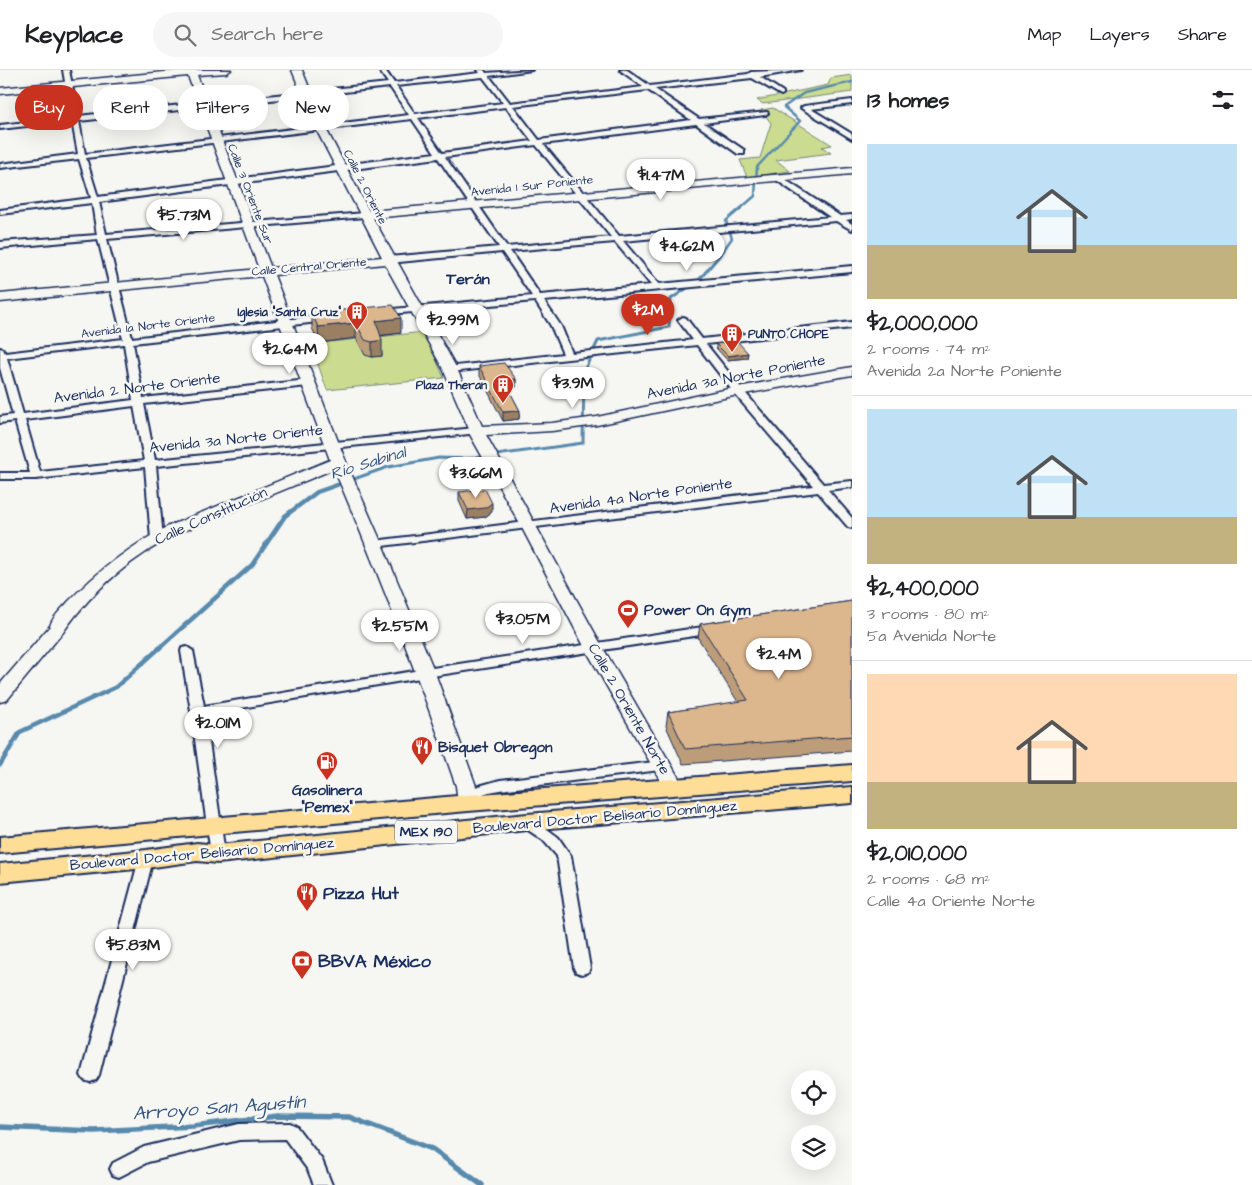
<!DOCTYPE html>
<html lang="en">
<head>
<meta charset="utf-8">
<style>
  :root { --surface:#fff; --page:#f6f6f6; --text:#202124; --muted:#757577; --line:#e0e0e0; --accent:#c8321e }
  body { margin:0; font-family:"Architects Daughter",sans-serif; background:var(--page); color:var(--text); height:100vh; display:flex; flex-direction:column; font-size:19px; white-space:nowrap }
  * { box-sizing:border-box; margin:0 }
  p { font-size:16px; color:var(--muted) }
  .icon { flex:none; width:28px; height:28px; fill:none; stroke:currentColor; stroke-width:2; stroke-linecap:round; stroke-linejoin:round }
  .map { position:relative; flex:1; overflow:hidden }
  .side { display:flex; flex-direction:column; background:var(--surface); width:400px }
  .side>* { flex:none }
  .banner { position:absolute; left:15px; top:15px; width:475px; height:45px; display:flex; gap:10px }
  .buttons { position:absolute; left:791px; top:1000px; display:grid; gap:10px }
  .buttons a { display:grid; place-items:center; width:45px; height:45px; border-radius:50%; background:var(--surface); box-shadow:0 5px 20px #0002; font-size:25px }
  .price { position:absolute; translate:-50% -42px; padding:0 11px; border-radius:18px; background:#fff; color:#222; font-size:16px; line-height:32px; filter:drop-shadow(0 1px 2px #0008) }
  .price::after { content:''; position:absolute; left:50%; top:30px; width:15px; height:11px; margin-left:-8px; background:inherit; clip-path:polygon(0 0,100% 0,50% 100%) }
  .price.on { background:var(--accent); color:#fff }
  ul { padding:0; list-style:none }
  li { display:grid; align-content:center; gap:10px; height:265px; padding:0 15px }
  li+li { border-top:1px solid var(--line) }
  li span { display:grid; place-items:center; height:155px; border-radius:0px; color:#555 }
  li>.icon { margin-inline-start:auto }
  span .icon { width:90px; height:90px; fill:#fffc; stroke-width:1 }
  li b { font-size:21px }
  h2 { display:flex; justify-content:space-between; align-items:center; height:60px; padding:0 15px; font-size:21px }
  .tag { padding:0 18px; border-radius:22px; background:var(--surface); box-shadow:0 5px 20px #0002; font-size:18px; line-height:45px }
  .tag.on { background:var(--accent); color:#fff }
  header { display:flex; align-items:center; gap:30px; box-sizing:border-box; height:70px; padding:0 25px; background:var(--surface); border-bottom:1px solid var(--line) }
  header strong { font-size:24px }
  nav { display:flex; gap:28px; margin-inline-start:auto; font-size:18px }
  .search { width:350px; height:45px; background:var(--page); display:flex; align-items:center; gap:12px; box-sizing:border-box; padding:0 18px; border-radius:28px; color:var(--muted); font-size:19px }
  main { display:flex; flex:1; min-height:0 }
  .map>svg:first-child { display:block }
</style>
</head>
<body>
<header>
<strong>Keyplace</strong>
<div class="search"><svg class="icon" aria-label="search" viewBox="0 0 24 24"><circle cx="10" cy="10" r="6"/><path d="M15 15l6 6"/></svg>Search here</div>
<nav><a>Map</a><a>Layers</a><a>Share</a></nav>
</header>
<main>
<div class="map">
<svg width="852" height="1115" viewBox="0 0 852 1115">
  <rect width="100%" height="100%" fill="#f6f6f2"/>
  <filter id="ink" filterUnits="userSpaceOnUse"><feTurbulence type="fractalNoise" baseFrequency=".02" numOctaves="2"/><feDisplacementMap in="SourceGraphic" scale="10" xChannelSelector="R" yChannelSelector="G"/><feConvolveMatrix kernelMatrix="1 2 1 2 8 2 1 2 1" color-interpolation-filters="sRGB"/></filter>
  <g filter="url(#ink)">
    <!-- green -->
    <g fill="#cbdc90" stroke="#738677">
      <path d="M 852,5 L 852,22 L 763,34 L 757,30 L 828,15 L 831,8 Z"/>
      <path d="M 773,38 L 832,75 L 822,77 L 831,83 L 776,90 L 790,101 L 747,107 L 740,90 L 760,88 L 771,53 L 761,40 Z"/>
      <path d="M 424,262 L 444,308 L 327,320 L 311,274 Z"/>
    </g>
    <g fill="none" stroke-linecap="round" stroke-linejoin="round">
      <!-- stream-far3 -->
      <path stroke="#588aad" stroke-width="2.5" d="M 723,181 L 732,168 L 726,151 L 755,126 L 757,97 L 800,51 L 784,37 L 804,23 L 852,12"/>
      <!-- stream-far2 -->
      <path stroke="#588aad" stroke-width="3" d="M 334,416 L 388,397 L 439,388 L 467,389 L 583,373 L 584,301 L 598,271 L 669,257 L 671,229 L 699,210 L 724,180"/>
      <!-- stream-far1 -->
      <path stroke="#588aad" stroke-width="4.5" d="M 0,695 L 20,662 L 116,617 L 252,495 L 285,446 L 317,422 L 337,415"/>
      <!-- stream -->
      <path stroke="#588aad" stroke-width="5.5" d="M 0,1057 L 94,1061 L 193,1056 L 278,1046 L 349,1047 L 432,1079 L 482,1115"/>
      <!-- street casing -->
      <g stroke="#1b2f5e" stroke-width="4">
        <g id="street">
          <path d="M 63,0 L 69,0 L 78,46 L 388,13 L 379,0 L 385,0 L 394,13 L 480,3 L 478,0 L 484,0 L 486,3 L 532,0 L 489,6 L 510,33 L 643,17 L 620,0 L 627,0 L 650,16 L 748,4 L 751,2 L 801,0 L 760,7 L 783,22 L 783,24 L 781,25 L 752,8 L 655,19 L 699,49 L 767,42 L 768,43 L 765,45 L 704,53 L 744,80 L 744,84 L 738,84 L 696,54 L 543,74 L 619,166 L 830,147 L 775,109 L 775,105 L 778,105 L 840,146 L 852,145 L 852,149 L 846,150 L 852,154 L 852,160 L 836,151 L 623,171 L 659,214 L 852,196 L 852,202 L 544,231 L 561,256 L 572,283 L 693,270 L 678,250 L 683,247 L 686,248 L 702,269 L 852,252 L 852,258 L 706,274 L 742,319 L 823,414 L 852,411 L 852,417 L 828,420 L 852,448 L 852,458 L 848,457 L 818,422 L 374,477 L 370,476 L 368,474 L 374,471 L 813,416 L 734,323 L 697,275 L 450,302 L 445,299 L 447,297 L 563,284 L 551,256 L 535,231 L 379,245 L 377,243 L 382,240 L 532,226 L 502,182 L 389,193 L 385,190 L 389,187 L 499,177 L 438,88 L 99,132 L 106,164 L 365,143 L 369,145 L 365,147 L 107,169 L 132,268 L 327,245 L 332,248 L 327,251 L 133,273 L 143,328 L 308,310 L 313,313 L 308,316 L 144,334 L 155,390 L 475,358 L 479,359 L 480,361 L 479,363 L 156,396 L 163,468 L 157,471 L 151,468 L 145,397 L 36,409 L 0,409 L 0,403 L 30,403 L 15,351 L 0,353 L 0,347 L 13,345 L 0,298 L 0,278 L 3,279 L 5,283 L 123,269 L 98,169 L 0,178 L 0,172 L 97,165 L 92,133 L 0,144 L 0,140 L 91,128 L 79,89 L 0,98 L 0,94 L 78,84 L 72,51 L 0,59 L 0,55 L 71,47 ZM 483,7 L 503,33 L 415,44 L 396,16 ZM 390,17 L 409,45 L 85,84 L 79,51 ZM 648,20 L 691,50 L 539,70 L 513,36 ZM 506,37 L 532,71 L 442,83 L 418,48 ZM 412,49 L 435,83 L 98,127 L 86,88 ZM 536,75 L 611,167 L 507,177 L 445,87 ZM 615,172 L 651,215 L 540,225 L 510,181 ZM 124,274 L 133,330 L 23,344 L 7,288 ZM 134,336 L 144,391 L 40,402 L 25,350 Z"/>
          <path d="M 852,30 L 852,34 L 811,39 L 852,64 L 852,69 L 801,38 L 804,36 Z"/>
          <path d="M 716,555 L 720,556 L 722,559 L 720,562 L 426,607 L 205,644 L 225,784 L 223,788 L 218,789 L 213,788 L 211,784 L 191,641 L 181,581 L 182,578 L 187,577 L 193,581 L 204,636 L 426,599 Z"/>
          <path d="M 663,691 L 668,693 L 670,696 L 668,699 L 500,720 C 495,721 487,722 483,724 C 474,729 476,740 463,737 L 461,733 L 472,718 L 500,710 Z"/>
          <path d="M 527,747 L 532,748 L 558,767 L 571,786 L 590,898 L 588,902 L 582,904 L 576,902 L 574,898 L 557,786 L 543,770 L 522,756 L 520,752 L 522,748 Z"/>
          <path d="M 146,784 L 151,785 L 153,789 L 99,1005 L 96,1010 L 90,1012 L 84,1010 L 81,1005 L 139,789 L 141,785 Z"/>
          <path d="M 290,1053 L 296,1056 L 322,1090 L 332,1115 L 314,1115 L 308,1100 L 285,1069 L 239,1070 L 148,1092 L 119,1107 L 113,1105 L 110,1099 L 113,1093 L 144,1077 L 239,1054 Z"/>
        </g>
      </g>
      <!-- secondary casing -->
      <g stroke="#1b2f5e" stroke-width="3">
        <path id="secondary" d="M 185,0 L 231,0 L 226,3 L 197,5 L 271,198 L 382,187 L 315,57 L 292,0 L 302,0 L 325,57 L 369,141 L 852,98 L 852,104 L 373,148 L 457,299 L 482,356 L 552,353 L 597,347 L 738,317 L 852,297 L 852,305 L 738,325 L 597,355 L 552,361 L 486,365 L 603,578 L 684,717 L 681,722 L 674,724 L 667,722 L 585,578 L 521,456 L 468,361 L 469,359 L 443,299 L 385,194 L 274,205 L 346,392 L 382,474 L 435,603 L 476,716 L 478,733 L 475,738 L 468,740 L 461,738 L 458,733 L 456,716 C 419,609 379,503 334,399 L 181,462 C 135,485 93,519 64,561 L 7,630 L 0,632 L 0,614 L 50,556 C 53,546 62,539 68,532 C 98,501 131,475 169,456 L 330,390 L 262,206 L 0,232 L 0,224 L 259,199 L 188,6 L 0,24 L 0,18 Z"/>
      </g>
      <!-- primary casing -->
      <g stroke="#1b2f5e" stroke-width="4">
        <g id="primary">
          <path d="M 852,695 L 852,711 L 468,741 L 0,783 L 0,767 L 468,725 Z"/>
          <path d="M 852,717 L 852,733 L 527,760 L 218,793 L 197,791 L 146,798 L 0,812 L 0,794 L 146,780 L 197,773 L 218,775 L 527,744 Z"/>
        </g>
      </g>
      <!-- street -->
      <use href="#street" fill="#f6f6f2" fill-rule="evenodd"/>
      <!-- secondary -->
      <use href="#secondary" fill="#f6f6f2" fill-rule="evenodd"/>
      <!-- primary -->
      <use href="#primary" fill="#fedd96" fill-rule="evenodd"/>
    </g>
    <!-- wall -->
    <g fill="#bd9d79" stroke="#1b2f5e">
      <path d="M 312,243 L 401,263 L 380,266 L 382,286 L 372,287 L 365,285 L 356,268 L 319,273 L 312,258 Z"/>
      <path d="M 716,274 L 748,283 L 747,288 L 727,290 L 716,278 Z"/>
      <path d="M 479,296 L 516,309 L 516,317 L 508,318 L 520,341 L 519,349 L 503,351 L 479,304 Z"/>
      <path d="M 459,422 L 492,442 L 485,447 L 467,449 L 459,431 Z"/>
      <path d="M 852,531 L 852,681 L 683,694 L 666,656 L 668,642 L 738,632 L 698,568 L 700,554 Z"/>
    </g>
    <!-- shaded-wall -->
    <g fill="#9a7f63" stroke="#1b2f5e">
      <path d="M 401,248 L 401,263 L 376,266 L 376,251 Z"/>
      <path d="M 356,253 L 356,268 L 319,273 L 318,257 Z"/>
      <path d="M 382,270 L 382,286 L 372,287 L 372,272 Z"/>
      <path d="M 748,283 L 747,288 L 727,290 L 728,286 Z"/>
      <path d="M 516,309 L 516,317 L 503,319 L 504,310 Z"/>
      <path d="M 520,341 L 519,349 L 503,351 L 503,342 Z"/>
      <path d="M 492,433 L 492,442 L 485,447 L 467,449 L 468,440 Z"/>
    </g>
    <!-- building -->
    <g fill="#dcb68d" stroke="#1b2f5e">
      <path d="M 393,235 L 401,248 L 376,251 L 382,270 L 372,272 L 365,270 L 356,253 L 318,257 L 312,243 Z"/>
      <path d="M 737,271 L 748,283 L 728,286 L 716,274 Z"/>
      <path d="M 504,293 L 516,309 L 504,310 L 520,341 L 503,342 L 479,296 Z"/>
      <path d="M 485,419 L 492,433 L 485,438 L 468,440 L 459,422 Z"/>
      <path d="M 852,531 L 852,666 L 685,679 L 668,642 L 748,630 L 700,554 Z"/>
    </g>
  </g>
  <!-- icons -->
  <defs>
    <g id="building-pin" transform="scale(1.125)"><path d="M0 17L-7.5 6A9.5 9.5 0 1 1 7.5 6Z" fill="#c8321e" stroke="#f6f6f2"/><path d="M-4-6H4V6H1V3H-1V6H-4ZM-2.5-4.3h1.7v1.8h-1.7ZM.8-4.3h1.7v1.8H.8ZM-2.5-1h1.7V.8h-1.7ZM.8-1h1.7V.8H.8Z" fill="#fff"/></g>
    <g id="stadium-pin" transform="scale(1.125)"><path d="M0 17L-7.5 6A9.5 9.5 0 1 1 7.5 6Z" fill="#c8321e" stroke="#f6f6f2"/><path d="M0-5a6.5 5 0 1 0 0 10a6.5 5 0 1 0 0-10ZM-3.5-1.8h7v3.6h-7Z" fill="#fff"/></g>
    <g id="restaurant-pin" transform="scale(1.125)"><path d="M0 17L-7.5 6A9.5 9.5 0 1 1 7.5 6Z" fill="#c8321e" stroke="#f6f6f2"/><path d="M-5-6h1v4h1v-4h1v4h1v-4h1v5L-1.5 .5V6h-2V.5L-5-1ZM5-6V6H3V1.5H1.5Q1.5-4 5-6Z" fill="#fff"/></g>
    <g id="fuel-pin" transform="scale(1.125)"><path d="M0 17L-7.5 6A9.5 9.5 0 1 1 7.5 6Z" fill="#c8321e" stroke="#f6f6f2"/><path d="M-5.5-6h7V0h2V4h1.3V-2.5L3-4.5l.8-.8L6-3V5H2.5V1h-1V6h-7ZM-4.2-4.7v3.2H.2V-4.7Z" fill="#fff"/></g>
    <g id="bank-pin" transform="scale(1.125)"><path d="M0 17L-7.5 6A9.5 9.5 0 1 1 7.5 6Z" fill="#c8321e" stroke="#f6f6f2"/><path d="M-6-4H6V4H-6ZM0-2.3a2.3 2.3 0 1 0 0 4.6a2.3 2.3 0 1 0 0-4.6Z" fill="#fff"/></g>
  </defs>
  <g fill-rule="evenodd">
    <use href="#building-pin" x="357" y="242"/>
    <use href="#building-pin" x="732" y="264"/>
    <use href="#building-pin" x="503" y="315"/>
    <use href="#stadium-pin" x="628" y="540"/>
    <use href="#restaurant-pin" x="422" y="677"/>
    <use href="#fuel-pin" x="327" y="692"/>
    <use href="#restaurant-pin" x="307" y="823"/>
    <use href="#bank-pin" x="302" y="891"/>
  </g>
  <g text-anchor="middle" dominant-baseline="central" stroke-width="5" stroke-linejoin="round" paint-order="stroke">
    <!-- far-street labels -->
    <g font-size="12" fill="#1b2f5e" stroke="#f6f6f2">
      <text transform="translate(532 116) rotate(-6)">Avenida 1 Sur Poniente</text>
      <text transform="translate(365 117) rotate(63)">Calle 2 Oriente</text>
      <text transform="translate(250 124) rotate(69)">Calle 3 Oriente Sur</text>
      <text transform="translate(309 197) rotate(-5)">Calle Central Oriente</text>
      <text transform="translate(148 256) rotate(-7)">Avenida 1a Norte Oriente</text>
    </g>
    <!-- far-poi labels -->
    <g font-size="12" font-weight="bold" fill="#1b2f5e" stroke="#f6f6f2" text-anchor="end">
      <text x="341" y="242">Iglesia "Santa Cruz"</text>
      <text x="748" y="264" text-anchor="start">PUNTO CHOPE</text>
      <text x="487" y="315">Plaza Theran</text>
    </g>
    <!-- shield labels -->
    <rect fill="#f6f6f2" stroke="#5d6b8a" stroke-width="1" x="395" y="750.5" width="62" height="23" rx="4"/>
    <g font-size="14" font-weight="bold" fill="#1b2f5e">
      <text x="426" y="762">MEX 190</text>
    </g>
    <!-- street labels -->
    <g font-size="15" fill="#1b2f5e" stroke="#f6f6f2">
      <text transform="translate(736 307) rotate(-11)">Avenida 3a Norte Poniente</text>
      <text transform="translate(137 318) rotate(-7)">Avenida 2 Norte Oriente</text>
      <text transform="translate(236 369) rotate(-6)">Avenida 3a Norte Oriente</text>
      <text transform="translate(641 426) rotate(-8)">Avenida 4a Norte Poniente</text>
      <text transform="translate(211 446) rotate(-24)">Calle Constitución</text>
      <text transform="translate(629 639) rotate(60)">Calle 2 Oriente Norte</text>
      <text transform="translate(605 747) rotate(-5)">Boulevard Doctor Belisario Domínguez</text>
      <text transform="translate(202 784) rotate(-5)">Boulevard Doctor Belisario Domínguez</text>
    </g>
    <!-- poi labels -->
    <g font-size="15" font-weight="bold" fill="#1b2f5e" stroke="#f6f6f2" text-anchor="start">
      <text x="644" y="540">Power On Gym</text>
      <text x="438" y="677">Bisquet Obregon</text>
      <text x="327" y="720" text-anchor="middle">Gasolinera<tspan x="327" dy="17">"Pemex"</tspan></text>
    </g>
    <!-- far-district labels -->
    <g font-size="16" font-weight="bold" fill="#1b2f5e" stroke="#f6f6f2">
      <text x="468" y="209">Terán</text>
    </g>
    <!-- water labels -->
    <g font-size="16" font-style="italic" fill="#34557f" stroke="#f6f6f2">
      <text transform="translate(368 393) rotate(-17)">Río Sabinal</text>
    </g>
    <!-- near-poi labels -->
    <g font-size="18" font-weight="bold" fill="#1b2f5e" stroke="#f6f6f2" text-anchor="start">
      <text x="323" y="823">Pizza Hut</text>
      <text x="318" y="891">BBVA México</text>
    </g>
    <!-- near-water labels -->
    <g font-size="19" font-style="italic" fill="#34557f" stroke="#f6f6f2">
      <text transform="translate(219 1038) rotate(-4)">Arroyo San Agustín</text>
    </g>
  </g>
</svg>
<div class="buttons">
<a><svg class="icon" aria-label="locate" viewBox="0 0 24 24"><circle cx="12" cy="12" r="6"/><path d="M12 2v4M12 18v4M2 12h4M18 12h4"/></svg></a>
<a><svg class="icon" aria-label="layers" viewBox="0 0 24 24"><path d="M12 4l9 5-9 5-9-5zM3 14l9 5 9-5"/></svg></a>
</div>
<b class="price" style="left:661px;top:131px">$1.47M</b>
<b class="price" style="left:184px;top:171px">$5.73M</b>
<b class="price" style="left:687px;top:202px">$4.62M</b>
<b class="price on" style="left:648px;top:266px">$2M</b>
<b class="price" style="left:453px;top:276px">$2.99M</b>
<b class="price" style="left:290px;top:305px">$2.64M</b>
<b class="price" style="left:573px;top:339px">$3.9M</b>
<b class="price" style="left:476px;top:429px">$3.66M</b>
<b class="price" style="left:523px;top:575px">$3.05M</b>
<b class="price" style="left:400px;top:582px">$2.55M</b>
<b class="price" style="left:779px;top:610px">$2.4M</b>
<b class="price" style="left:218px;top:679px">$2.01M</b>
<b class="price" style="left:133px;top:901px">$5.83M</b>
<div class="banner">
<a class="tag on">Buy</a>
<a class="tag">Rent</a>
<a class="tag">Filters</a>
<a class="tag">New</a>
</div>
</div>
<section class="side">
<h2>13 homes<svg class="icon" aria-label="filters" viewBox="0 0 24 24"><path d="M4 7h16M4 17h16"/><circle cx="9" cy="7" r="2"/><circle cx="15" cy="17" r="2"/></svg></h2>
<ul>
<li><span style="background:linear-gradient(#bfe0f5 65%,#c2b280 0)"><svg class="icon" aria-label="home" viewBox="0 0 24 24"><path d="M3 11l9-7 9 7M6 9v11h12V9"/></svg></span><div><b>$2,000,000</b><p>2 rooms · 74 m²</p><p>Avenida 2a Norte Poniente</p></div></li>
<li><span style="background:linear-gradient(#bfe0f5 70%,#c2b280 0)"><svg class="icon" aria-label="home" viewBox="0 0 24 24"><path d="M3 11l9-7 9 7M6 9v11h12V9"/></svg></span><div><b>$2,400,000</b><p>3 rooms · 80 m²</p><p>5a Avenida Norte</p></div></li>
<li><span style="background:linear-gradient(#ffd9b3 70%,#c2b280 0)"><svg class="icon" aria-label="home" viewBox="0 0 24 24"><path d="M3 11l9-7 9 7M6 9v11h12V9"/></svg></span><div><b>$2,010,000</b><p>2 rooms · 68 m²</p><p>Calle 4a Oriente Norte</p></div></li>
</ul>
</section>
</main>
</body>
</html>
